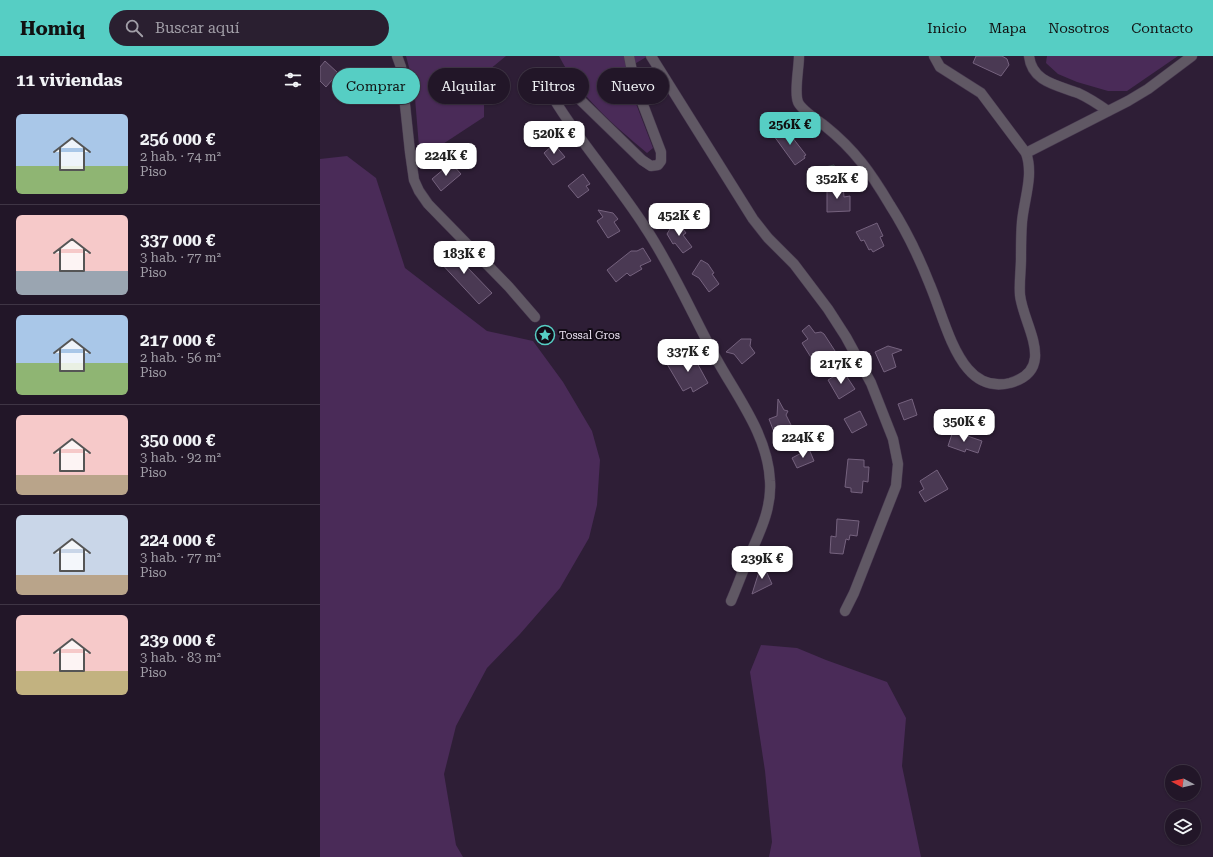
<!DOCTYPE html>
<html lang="es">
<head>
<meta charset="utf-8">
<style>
  :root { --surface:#221628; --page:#2a1f30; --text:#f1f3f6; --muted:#a29fa8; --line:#3f3545; --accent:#56cec4 }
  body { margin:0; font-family:"Roboto Serif",serif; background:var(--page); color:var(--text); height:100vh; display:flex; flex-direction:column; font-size:15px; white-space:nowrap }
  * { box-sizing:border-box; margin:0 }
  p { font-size:13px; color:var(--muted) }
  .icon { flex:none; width:22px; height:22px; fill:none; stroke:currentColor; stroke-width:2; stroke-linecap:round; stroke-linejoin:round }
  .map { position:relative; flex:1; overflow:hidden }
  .sheet { display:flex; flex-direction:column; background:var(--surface); width:320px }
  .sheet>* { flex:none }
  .hud { position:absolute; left:12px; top:12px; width:380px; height:36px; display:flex; gap:8px }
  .needle { width:26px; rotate:277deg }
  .tools { position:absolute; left:845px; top:709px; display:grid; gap:8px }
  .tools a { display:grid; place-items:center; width:36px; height:36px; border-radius:50%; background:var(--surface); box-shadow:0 1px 3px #0004,0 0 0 1px var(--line); font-size:20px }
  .price { position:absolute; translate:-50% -34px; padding:0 9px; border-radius:8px; background:#fff; color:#222; font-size:13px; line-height:26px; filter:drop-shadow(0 1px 2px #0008) }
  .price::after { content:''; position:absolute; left:50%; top:24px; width:12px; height:9px; margin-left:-6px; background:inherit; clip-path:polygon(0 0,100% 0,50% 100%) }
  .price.current { background:var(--accent); color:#111 }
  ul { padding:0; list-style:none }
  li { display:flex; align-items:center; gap:12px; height:100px; padding:0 16px }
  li+li { border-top:1px solid var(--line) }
  li span { display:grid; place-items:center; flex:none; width:112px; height:80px; border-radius:6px; color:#555 }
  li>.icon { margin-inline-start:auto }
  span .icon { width:48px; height:48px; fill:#fffc; stroke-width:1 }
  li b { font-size:17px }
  h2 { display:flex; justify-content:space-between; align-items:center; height:48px; padding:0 16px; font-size:17px }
  .pill { padding:0 14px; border-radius:18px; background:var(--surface); box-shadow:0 1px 3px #0004,0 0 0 1px var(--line); font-size:14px; line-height:36px }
  .pill.current { background:var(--accent); color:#111 }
  header { display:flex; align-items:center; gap:24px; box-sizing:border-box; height:56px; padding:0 20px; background:var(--accent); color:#111 }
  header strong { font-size:19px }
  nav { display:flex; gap:22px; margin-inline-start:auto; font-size:14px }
  .search { width:280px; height:36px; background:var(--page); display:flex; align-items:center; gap:10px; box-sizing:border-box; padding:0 14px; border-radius:22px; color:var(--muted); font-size:15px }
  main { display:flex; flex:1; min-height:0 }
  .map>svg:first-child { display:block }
</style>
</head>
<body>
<header>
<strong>Homiq</strong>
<div class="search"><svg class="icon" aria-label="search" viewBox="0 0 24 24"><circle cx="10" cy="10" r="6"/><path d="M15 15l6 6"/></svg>Buscar aquí</div>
<nav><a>Inicio</a><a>Mapa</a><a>Nosotros</a><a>Contacto</a></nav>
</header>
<main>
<section class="sheet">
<h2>11 viviendas<svg class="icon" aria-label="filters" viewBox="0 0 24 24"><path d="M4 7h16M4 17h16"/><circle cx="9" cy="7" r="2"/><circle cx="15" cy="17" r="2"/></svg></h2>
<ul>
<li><span style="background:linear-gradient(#a9c7e8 65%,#8fb573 0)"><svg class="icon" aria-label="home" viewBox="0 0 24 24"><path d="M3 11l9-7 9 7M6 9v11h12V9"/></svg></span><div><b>256 000 €</b><p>2 hab. · 74 m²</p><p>Piso</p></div></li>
<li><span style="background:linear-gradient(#f6c9c9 70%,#9aa5b1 0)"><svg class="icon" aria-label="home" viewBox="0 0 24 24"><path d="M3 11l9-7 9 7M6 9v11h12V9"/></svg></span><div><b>337 000 €</b><p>3 hab. · 77 m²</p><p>Piso</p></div></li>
<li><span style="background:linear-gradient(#a9c7e8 60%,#8fb573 0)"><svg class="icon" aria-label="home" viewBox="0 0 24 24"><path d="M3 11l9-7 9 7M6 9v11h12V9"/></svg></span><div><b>217 000 €</b><p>2 hab. · 56 m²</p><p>Piso</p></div></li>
<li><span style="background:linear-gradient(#f6c9c9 75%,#b9a48a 0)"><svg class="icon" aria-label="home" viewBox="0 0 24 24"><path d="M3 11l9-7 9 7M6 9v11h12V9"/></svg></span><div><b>350 000 €</b><p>3 hab. · 92 m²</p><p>Piso</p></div></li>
<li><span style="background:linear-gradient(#c9d6e8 75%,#b9a48a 0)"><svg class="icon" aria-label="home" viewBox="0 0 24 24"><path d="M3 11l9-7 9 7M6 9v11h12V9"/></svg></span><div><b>224 000 €</b><p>3 hab. · 77 m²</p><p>Piso</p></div></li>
<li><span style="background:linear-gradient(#f6c9c9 70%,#c2b280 0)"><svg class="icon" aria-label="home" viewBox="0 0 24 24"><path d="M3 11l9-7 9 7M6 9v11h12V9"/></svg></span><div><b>239 000 €</b><p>3 hab. · 83 m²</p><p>Piso</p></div></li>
</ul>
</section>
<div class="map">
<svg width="893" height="801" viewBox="0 0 893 801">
  <rect width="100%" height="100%" fill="#2e1e36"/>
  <!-- green -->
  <g fill="#4a2b58">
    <path d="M 86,0 L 186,0 L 164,18 L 164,61 L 100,103 L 94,30 Z"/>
    <path d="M 239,0 L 328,0 L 306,13 L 310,32 L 333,92 L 327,97 C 293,68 260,41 239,0 Z"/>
    <path d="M 727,0 L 858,0 L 807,35 L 788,35 L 757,26 L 738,18 L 726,7 Z"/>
    <path d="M 27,100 L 56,122 L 85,212 L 167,275 L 213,285 L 243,326 L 272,375 L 280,404 L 277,449 L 269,482 L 240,532 L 200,578 L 167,612 L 136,670 L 124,718 L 136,789 L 143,801 L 0,801 L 0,103 Z"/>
    <path d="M 441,589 L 477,592 L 506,604 L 567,626 L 586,662 L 582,710 L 601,801 L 449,801 L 452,786 L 445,715 L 430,616 Z"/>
  </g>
  <!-- water -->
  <g fill="#051715" stroke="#495256">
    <path d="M 514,109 L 516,118 L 499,122 L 497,113 Z"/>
    <path d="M 487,379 L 496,383 L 496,387 L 494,390 L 489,391 L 478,386 L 477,381 Z"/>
  </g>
  <!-- building -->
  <g fill="#4a3953" stroke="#75627e">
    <path d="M 656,0 L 682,0 L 687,3 L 689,9 L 681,20 L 653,7 Z"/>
    <path d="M 5,5 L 18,17 L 6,31 L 0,25 L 0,11 Z"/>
    <path d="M 465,72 L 486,99 L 484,100 L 485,102 L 475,109 L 454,80 Z"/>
    <path d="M 234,88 L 245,101 L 233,109 L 224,97 Z"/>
    <path d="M 131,107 L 141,118 L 121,135 L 112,123 Z"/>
    <path d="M 263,118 L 270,128 L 266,130 L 269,134 L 258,142 L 248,130 Z"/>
    <path d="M 523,129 L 524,141 L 530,140 L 530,155 L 507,156 L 507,130 Z"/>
    <path d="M 278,154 L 293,157 L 298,163 L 294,166 L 300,175 L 288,182 L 277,165 L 283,161 Z"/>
    <path d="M 354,166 L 360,169 L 366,177 L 363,179 L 372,191 L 363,197 L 355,187 L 353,188 L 347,178 Z"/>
    <path d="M 557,167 L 563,180 L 560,181 L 564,190 L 553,196 L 551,193 L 549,194 L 544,184 L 541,185 L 536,176 Z"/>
    <path d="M 133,190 L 149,207 L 146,210 L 172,237 L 159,248 L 118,204 Z"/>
    <path d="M 323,192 L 331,205 L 320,210 L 322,213 L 310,220 L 307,217 L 296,226 L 287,214 L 311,195 L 317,195 Z"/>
    <path d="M 381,204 L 388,208 L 394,217 L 392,218 L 399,228 L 389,236 L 379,222 L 372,218 Z"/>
    <path d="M 489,269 L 495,277 L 501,276 L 504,278 L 517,298 L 497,311 L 482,287 L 488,283 L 482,275 Z"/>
    <path d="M 421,283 L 431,283 L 430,290 L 435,297 L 422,308 L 414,298 L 406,296 Z"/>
    <path d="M 568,290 L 582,294 L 572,298 L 576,311 L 564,316 L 555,296 Z"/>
    <path d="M 363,299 L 370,300 L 376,305 L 388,327 L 373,336 L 371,331 L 363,335 L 347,308 Z"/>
    <path d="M 523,315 L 535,333 L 519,343 L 508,324 Z"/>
    <path d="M 458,343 L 464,354 L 468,355 L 466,359 L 472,371 L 458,375 L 455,379 L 456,376 L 454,376 L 449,363 L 457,360 Z"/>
    <path d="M 592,343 L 597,359 L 584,364 L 578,348 Z"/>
    <path d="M 540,355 L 547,369 L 532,377 L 524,363 Z"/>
    <path d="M 633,375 L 662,385 L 658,397 L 646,393 L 645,396 L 628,390 Z"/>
    <path d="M 489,393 L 494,405 L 477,412 L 472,402 Z"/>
    <path d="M 528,403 L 544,404 L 544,411 L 549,411 L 548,426 L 543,425 L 542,437 L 531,436 L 531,432 L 525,431 Z"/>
    <path d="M 617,414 L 628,433 L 605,446 L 599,436 L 604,433 L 600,425 Z"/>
    <path d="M 517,463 L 539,465 L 537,480 L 530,479 L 529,484 L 526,483 L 523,498 L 510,497 L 511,480 L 516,481 Z"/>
    <path d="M 442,506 L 452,528 L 432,538 Z"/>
  </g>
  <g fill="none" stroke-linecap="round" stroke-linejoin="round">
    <!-- street casing -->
    <g stroke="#483950" stroke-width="11">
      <g id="street">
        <path d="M 77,0 L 81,11 L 90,96 L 94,124 L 99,135 L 108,148 L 189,231 L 215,261"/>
        <path d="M 309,0 L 314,25 L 341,96 L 341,105 L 338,109 L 331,110 L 322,104 L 250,34 C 244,30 241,30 235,34 L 234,43 C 261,88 297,127 325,171 C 353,213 373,260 397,304 C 418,342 448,380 450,425 C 452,453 439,478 428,503 C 422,517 417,531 411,545"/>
        <path d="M 331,0 L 433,163 L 448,182 L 474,208 L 508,253 L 526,281 L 551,327 L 573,383 L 578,408 L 576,430 L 534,537 L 525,555"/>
        <path d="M 479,0 C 479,12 474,36 478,46 C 481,54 499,65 505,70 C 535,94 551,117 570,149 C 586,174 599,201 610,229 C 621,255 630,292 648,313 C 659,326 673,331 690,327 C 738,313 703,269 700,239 C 699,227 701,214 701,202 C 701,190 701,178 702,166 C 704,143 714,119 706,97 L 661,37 L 620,11 L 614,0"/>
        <path d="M 709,0 C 712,26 737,29 758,37 C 769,42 778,48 788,55"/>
        <path d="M 706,97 L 808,45 L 828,33 L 872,0"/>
      </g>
    </g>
    <!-- street -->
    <use href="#street" stroke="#605864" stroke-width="10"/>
  </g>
  <!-- icons -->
  <defs>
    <g id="sight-ring" transform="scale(1)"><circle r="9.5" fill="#120b16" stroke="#56cec4" stroke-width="1.5"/><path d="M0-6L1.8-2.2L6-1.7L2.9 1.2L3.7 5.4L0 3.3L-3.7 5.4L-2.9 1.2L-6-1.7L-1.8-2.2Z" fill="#56cec4"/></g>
  </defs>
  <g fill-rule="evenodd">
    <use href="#sight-ring" x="225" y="279"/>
  </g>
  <g text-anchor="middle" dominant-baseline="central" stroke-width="4" stroke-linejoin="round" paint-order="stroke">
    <!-- poi labels -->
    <g font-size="11" fill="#e7dded" stroke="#120b16" text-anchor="start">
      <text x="239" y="279">Tossal Gros</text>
    </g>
  </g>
</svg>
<div class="tools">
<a><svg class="needle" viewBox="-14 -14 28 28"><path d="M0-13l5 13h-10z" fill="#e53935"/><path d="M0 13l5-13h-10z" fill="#a29fa8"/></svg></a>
<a><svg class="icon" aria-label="layers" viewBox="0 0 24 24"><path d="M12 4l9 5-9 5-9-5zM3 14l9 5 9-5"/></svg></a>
</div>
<b class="price current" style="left:470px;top:90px">256K €</b>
<b class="price" style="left:234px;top:99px">520K €</b>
<b class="price" style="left:126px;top:121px">224K €</b>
<b class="price" style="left:517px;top:144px">352K €</b>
<b class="price" style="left:359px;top:181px">452K €</b>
<b class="price" style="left:144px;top:219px">183K €</b>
<b class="price" style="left:368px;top:317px">337K €</b>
<b class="price" style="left:521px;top:329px">217K €</b>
<b class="price" style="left:644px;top:387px">350K €</b>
<b class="price" style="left:483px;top:403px">224K €</b>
<b class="price" style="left:442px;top:524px">239K €</b>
<div class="hud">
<a class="pill current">Comprar</a>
<a class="pill">Alquilar</a>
<a class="pill">Filtros</a>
<a class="pill">Nuevo</a>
</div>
</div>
</main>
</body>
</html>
